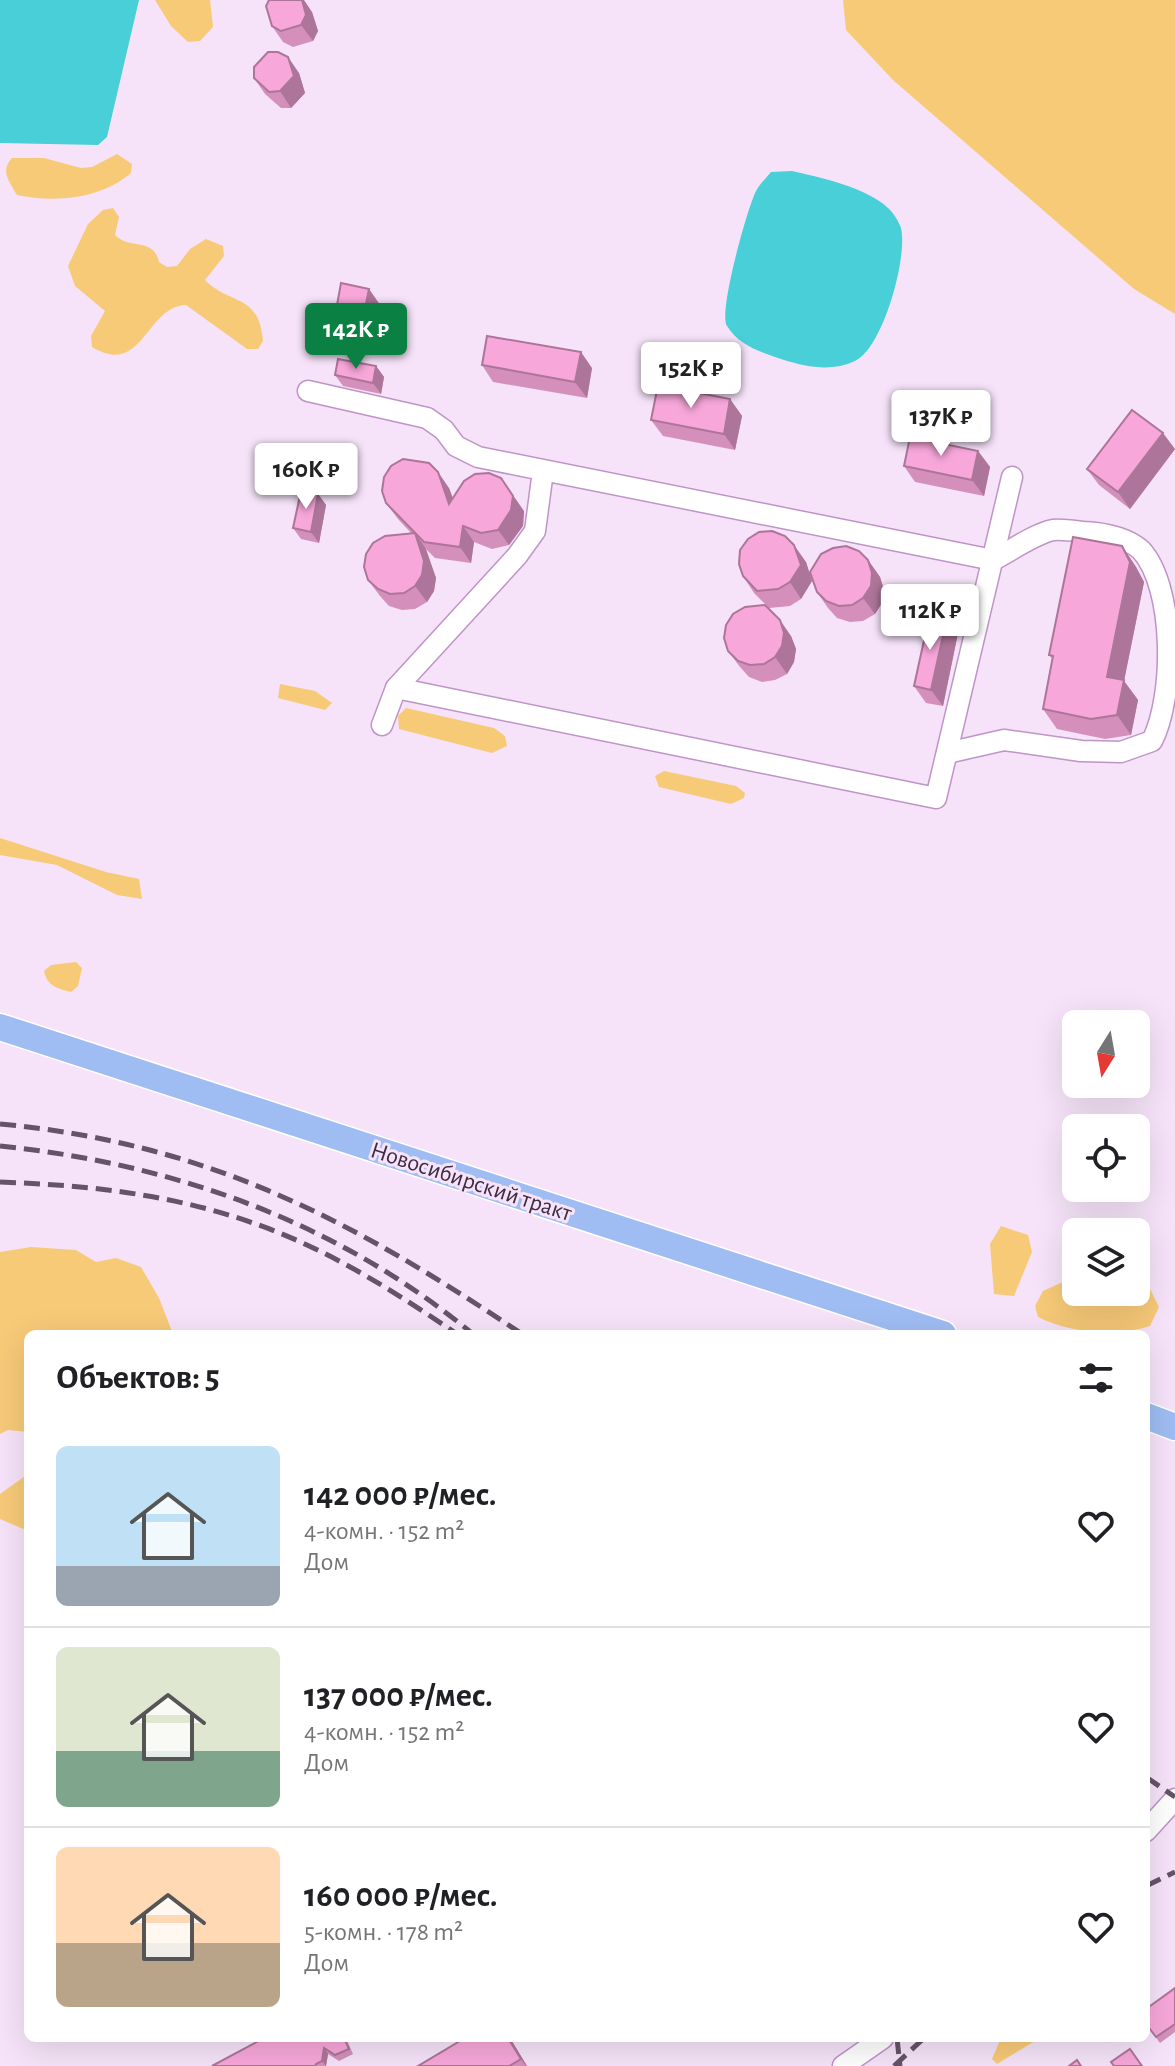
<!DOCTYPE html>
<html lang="ru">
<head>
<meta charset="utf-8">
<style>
  :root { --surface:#fff; --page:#f6f6f6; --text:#202124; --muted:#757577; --line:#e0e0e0; --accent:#0b8043 }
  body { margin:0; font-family:"Alegreya Sans",sans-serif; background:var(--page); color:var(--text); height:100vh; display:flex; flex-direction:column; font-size:30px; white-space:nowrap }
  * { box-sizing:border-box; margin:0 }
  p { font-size:26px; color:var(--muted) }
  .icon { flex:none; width:44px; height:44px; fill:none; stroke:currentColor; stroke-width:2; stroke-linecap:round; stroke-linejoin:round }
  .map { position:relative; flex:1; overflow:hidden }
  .details { position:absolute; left:24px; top:1330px; width:1126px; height:712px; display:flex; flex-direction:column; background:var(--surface); border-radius:12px; box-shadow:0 8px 32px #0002 }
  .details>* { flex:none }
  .needle { width:52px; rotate:191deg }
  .tools { position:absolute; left:1062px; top:1010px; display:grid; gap:16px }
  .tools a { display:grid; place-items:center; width:88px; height:88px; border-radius:12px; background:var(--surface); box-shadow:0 8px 32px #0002; font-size:40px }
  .price { position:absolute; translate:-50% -68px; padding:0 18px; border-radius:8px; background:#fff; color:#222; font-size:26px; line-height:52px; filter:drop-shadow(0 2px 4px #0008) }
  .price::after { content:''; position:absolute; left:50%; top:48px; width:24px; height:18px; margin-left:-12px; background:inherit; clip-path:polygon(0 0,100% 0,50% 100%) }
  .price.selected { background:var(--accent); color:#fff }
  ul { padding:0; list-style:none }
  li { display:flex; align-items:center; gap:24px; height:200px; padding:0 32px }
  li+li { border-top:2px solid var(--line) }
  li span { display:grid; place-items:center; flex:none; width:224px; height:160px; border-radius:12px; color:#555 }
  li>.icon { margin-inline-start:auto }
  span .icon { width:96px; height:96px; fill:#fffc; stroke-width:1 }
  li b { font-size:34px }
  h2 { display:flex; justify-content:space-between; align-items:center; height:96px; padding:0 32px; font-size:34px }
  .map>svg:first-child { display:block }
</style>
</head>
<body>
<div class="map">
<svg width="1175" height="2066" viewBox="0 0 1175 2066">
  <rect width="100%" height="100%" fill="#f6e3f9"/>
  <!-- green -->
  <g fill="#f7ca78">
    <path d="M 155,0 L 210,0 L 213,27 L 200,41 L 188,42 L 171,26 Z"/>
    <path d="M 843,0 L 1175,0 L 1175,314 L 1134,289 L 893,80 L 846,30 Z"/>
    <path d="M 117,154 L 132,164 L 131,173 C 101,199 54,203 17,195 C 9,181 0,171 12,158 L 44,158 L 81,168 L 92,167 Z"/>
    <path d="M 113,208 L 119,217 L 115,235 C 129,250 154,237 159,262 L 167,267 L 177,266 L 190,249 L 206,239 L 223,246 L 224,256 L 205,280 C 231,306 259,293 263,341 L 258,349 L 247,349 L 186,305 C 146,306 143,378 92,347 L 91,336 L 105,311 L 75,286 L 68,266 L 88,224 L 103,210 Z"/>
    <path d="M 280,684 L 315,691 L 332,703 L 325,710 L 278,698 Z"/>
    <path d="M 406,708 L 494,728 L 505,736 L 507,746 L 492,753 L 399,729 L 398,716 Z"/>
    <path d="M 664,771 L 736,786 L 745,793 L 744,798 L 731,804 L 659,787 L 655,776 Z"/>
    <path d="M 0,838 L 106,872 L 139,879 L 142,899 L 117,895 L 57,865 L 0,855 Z"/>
    <path d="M 76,962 L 82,968 L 78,986 L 71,992 C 58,989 47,986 44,971 L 51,965 Z"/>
    <path d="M 1001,1226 L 1028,1235 L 1032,1252 L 1014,1296 L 994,1294 L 990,1244 Z"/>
    <path d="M 31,1247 L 76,1250 L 96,1262 L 116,1258 L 141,1267 L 159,1298 L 173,1334 L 28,1334 L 28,1432 L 8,1430 L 0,1434 L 0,1252 Z"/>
    <path d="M 1076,1276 L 1076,1292 L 1136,1292 L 1136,1280 L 1149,1287 L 1159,1307 L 1150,1326 C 1117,1337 1069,1333 1038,1317 L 1035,1306 L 1043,1291 Z"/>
    <path d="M 28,1474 L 28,1531 L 0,1519 L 0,1494 Z"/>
    <path d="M 1001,2038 L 1040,2038 L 997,2064 L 992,2059 Z"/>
  </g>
  <!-- water -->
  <g fill="#48cfd7">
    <path d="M 0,0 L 139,0 L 107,137 L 98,145 L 0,143 Z"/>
    <path d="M 792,171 C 819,177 868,188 888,208 C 893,212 899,222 901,228 C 908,257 883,348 855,361 C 832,372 807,367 784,360 C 762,352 740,347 727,326 C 718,313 747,209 756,191 C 760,184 766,178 771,172 Z"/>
  </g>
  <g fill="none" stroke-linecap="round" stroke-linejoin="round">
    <!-- minor casing -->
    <g stroke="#bf94c7" stroke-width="23">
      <g id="minor">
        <path d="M 308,391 L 427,418 L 444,430 L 456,446 L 478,457 L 993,560 C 1011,551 1034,534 1053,530 C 1063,529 1075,531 1084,532 C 1103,533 1126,537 1141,550 C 1175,587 1175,696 1152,741 L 1121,752 L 1081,751 L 1004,740 L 947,753"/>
        <path d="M 396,688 L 936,798 L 1012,477"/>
        <path d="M 382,725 L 396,688 L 517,556 L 535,531 L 543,471"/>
        <path d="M 1146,1831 L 1175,1799"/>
        <path d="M 843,2066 L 883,2038"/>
      </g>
    </g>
    <!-- major casing -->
    <g stroke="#fff" stroke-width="29">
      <g id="major">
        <path d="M 0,1027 L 943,1334"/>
        <path d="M 1146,1416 L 1175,1427"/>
      </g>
    </g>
    <!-- minor -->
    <use href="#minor" stroke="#fff" stroke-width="20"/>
    <!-- major -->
    <use href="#major" stroke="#9fbdf3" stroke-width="26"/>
    <!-- rail -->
    <g stroke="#655368" stroke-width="5" stroke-dasharray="16 8" stroke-linecap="butt">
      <path d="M 0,1124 C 207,1143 352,1220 522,1334"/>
      <path d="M 0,1146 C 175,1164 337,1222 473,1334"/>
      <path d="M 0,1182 C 86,1185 171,1194 253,1223 C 326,1248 394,1291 457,1334"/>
      <path d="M 1146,1777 L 1175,1797"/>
      <path d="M 1146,1886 L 1175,1872"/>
      <path d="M 897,2038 L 900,2066"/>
      <path d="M 894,2066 L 924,2038"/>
    </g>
  </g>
  <!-- wall -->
  <g fill="#d490bb">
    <path d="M 312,12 L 318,31 L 313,41 L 293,47 L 283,42 L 272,26 Z"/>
    <path d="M 299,73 L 305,93 L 291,108 L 281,108 L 265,94 L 254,78 Z"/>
    <path d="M 369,289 L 380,305 L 372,349 L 344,344 L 333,327 Z"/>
    <path d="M 482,365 L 592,368 L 587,398 L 493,382 Z"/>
    <path d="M 376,366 L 384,377 L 381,394 L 343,386 L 335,375 Z"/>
    <path d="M 730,399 L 742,416 L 735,450 L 663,436 L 651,420 Z"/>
    <path d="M 1175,449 L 1130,509 L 1099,485 L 1087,469 Z"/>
    <path d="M 978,451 L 990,467 L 984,496 L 915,482 L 904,466 Z"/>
    <path d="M 449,488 L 453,498 L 524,511 L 523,526 L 509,545 L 492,549 L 474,542 L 471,563 L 435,558 L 425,548 L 436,578 L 434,591 L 427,602 L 415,609 L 402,610 L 389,606 L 380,596 L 368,580 L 411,533 L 398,519 L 386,503 Z"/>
    <path d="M 318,494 L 326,505 L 319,543 L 301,539 L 293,528 Z"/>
    <path d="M 1122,546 L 1136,567 L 1144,582 L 1124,681 L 1138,700 L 1131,735 L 1105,739 L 1057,729 L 1043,709 L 1053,659 L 1049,655 Z"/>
    <path d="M 868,560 L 880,577 L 884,590 L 882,603 L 875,614 L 863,621 L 850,622 L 837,618 L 828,608 L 817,592 Z"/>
    <path d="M 806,562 L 812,581 L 801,599 L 790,606 L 769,608 L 754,593 L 743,576 Z"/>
    <path d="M 947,617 L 958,633 L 943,706 L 926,703 L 914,686 Z"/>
    <path d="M 791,636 L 796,649 L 794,662 L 787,674 L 775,680 L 762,682 L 749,677 L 740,667 L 728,651 Z"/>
    <path d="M 1175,1988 L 1175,2032 L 1160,2043 L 1146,2024 Z"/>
    <path d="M 346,2038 L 353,2054 L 339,2061 L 328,2054 L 326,2066 L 212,2066 Z"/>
    <path d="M 465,2038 L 510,2038 L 527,2066 L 418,2066 Z"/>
  </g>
  <!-- shaded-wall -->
  <g fill="#ad7599">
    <path d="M 302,0 L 304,0 L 312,12 L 318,31 L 313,41 L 301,25 Z"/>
    <path d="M 288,57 L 299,73 L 305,93 L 291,108 L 280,91 Z"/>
    <path d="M 369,289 L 380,305 L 372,349 L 360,333 Z"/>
    <path d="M 581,352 L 592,368 L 587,398 L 575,382 Z"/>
    <path d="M 376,366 L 384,377 L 381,394 L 373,383 Z"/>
    <path d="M 730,399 L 742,416 L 735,450 L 724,434 Z"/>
    <path d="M 1163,433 L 1175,449 L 1130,509 L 1118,492 Z"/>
    <path d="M 978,451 L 990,467 L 984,496 L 972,480 Z"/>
    <path d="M 438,472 L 449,488 L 460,520 L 449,504 Z"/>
    <path d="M 501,478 L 524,511 L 523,526 L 509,545 L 498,530 Z"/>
    <path d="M 318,494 L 326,505 L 319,543 L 311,532 Z"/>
    <path d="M 463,526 L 474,542 L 471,563 L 460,547 Z"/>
    <path d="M 415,533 L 426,549 L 436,578 L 434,591 L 427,602 L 415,586 Z"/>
    <path d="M 794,545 L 806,562 L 812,581 L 801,599 L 790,582 Z"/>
    <path d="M 1122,546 L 1136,567 L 1144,582 L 1124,681 L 1138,700 L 1131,735 L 1117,715 L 1107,677 Z"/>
    <path d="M 868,560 L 880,577 L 884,590 L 882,603 L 875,614 L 863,598 Z"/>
    <path d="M 947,617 L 958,633 L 943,706 L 931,690 Z"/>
    <path d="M 780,620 L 791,636 L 796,649 L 794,662 L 787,674 L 775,657 Z"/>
    <path d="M 508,2038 L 510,2038 L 527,2066 L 526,2066 L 521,2059 Z"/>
    <path d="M 324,2048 L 328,2054 L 326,2066 L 322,2061 Z"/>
  </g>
  <!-- building -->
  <g fill="#f7a7da" stroke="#ad7599" stroke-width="2">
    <path d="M 269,0 L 302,0 L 306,15 L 301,25 L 281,31 L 272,26 L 266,6 Z"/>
    <path d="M 268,52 L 278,52 L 288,57 L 294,76 L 280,91 L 269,92 L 254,78 L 254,67 Z"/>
    <path d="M 341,283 L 369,289 L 360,333 L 333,327 Z"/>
    <path d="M 487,336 L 581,352 L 575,382 L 482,365 Z"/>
    <path d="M 338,359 L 376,366 L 373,383 L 335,375 Z"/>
    <path d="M 658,385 L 730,399 L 724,434 L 651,420 Z"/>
    <path d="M 1132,410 L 1163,433 L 1118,492 L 1087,469 Z"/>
    <path d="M 910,437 L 978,451 L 972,480 L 904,466 Z"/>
    <path d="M 403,459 L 429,463 L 438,472 L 449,504 L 464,481 L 475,474 L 489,473 L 501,478 L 513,496 L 511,510 L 498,530 L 481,533 L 463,526 L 460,547 L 424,542 L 386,503 L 382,491 L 384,477 L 391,466 Z"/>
    <path d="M 301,491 L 318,494 L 311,532 L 293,528 Z"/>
    <path d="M 772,531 L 785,536 L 794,545 L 801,565 L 790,582 L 778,589 L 757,591 L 743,576 L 739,564 L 740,550 L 748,539 L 759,532 Z"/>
    <path d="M 415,533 L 424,561 L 422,575 L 415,586 L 404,593 L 390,594 L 378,589 L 368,580 L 364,567 L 366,554 L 373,543 L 385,536 Z"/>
    <path d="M 1073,537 L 1122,546 L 1130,562 L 1107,677 L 1124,680 L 1117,715 L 1091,719 L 1043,709 L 1053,656 L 1049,655 Z"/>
    <path d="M 846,546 L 859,551 L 868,560 L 872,573 L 871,586 L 863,598 L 852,605 L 839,606 L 826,601 L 817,592 L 810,572 L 821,554 L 833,548 Z"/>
    <path d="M 765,605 L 780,620 L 784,633 L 782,646 L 775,657 L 764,664 L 750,665 L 738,661 L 728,651 L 724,638 L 726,625 L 733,614 L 745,607 Z"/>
    <path d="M 930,613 L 947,617 L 931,690 L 914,686 Z"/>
    <path d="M 1175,1988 L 1175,2024 L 1156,2037 L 1146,2024 L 1146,2009 Z"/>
    <path d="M 264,2038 L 344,2038 L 349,2049 L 335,2055 L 324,2048 L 322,2061 L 316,2064 L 315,2066 L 212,2066 Z"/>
    <path d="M 465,2038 L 508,2038 L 521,2059 L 509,2066 L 418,2066 Z"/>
    <path d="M 1130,2049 L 1142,2066 L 1114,2066 L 1111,2062 Z"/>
    <path d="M 1077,2060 L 1081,2066 L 1069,2066 Z"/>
  </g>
  <g text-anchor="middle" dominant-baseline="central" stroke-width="6" stroke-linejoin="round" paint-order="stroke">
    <!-- street labels -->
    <g font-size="24" fill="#3e2c41" stroke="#f6e3f9">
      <text transform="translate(471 1182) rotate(18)">Новосибирский тракт</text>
    </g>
  </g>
</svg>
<div class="tools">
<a><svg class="needle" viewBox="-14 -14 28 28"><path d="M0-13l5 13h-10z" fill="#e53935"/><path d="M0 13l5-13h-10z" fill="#757577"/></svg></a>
<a><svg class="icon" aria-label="locate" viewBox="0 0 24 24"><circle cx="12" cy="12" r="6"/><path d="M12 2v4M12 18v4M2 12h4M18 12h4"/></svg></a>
<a><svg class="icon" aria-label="layers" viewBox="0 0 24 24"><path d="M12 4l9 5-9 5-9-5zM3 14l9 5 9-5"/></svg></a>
</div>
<b class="price selected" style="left:356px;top:371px">142K ₽</b>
<b class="price" style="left:691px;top:410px">152K ₽</b>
<b class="price" style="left:941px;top:458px">137K ₽</b>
<b class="price" style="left:306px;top:511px">160K ₽</b>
<b class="price" style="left:930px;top:652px">112K ₽</b>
<section class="details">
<h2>Объектов: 5<svg class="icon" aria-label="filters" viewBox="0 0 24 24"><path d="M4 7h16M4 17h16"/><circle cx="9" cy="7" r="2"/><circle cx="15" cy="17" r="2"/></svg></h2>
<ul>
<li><span style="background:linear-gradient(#bfe0f5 75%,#9aa5b1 0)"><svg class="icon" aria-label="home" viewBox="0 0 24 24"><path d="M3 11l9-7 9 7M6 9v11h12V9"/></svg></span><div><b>142 000 ₽/мес.</b><p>4-комн. · 152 m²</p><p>Дом</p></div><svg class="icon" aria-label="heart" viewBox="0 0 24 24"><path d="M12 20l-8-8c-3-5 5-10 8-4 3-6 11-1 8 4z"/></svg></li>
<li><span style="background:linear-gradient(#dfe7d0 65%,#7fa58c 0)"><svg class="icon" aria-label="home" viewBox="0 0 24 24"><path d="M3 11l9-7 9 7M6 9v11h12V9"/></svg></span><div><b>137 000 ₽/мес.</b><p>4-комн. · 152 m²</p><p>Дом</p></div><svg class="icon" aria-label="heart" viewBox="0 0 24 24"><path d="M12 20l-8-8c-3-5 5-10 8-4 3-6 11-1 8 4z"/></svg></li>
<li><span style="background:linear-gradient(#ffd9b3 60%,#b9a48a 0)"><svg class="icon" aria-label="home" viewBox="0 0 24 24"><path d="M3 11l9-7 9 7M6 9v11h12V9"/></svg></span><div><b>160 000 ₽/мес.</b><p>5-комн. · 178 m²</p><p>Дом</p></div><svg class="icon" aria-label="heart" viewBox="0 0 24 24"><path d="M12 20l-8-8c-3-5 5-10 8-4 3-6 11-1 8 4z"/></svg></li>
</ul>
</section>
</div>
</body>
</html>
